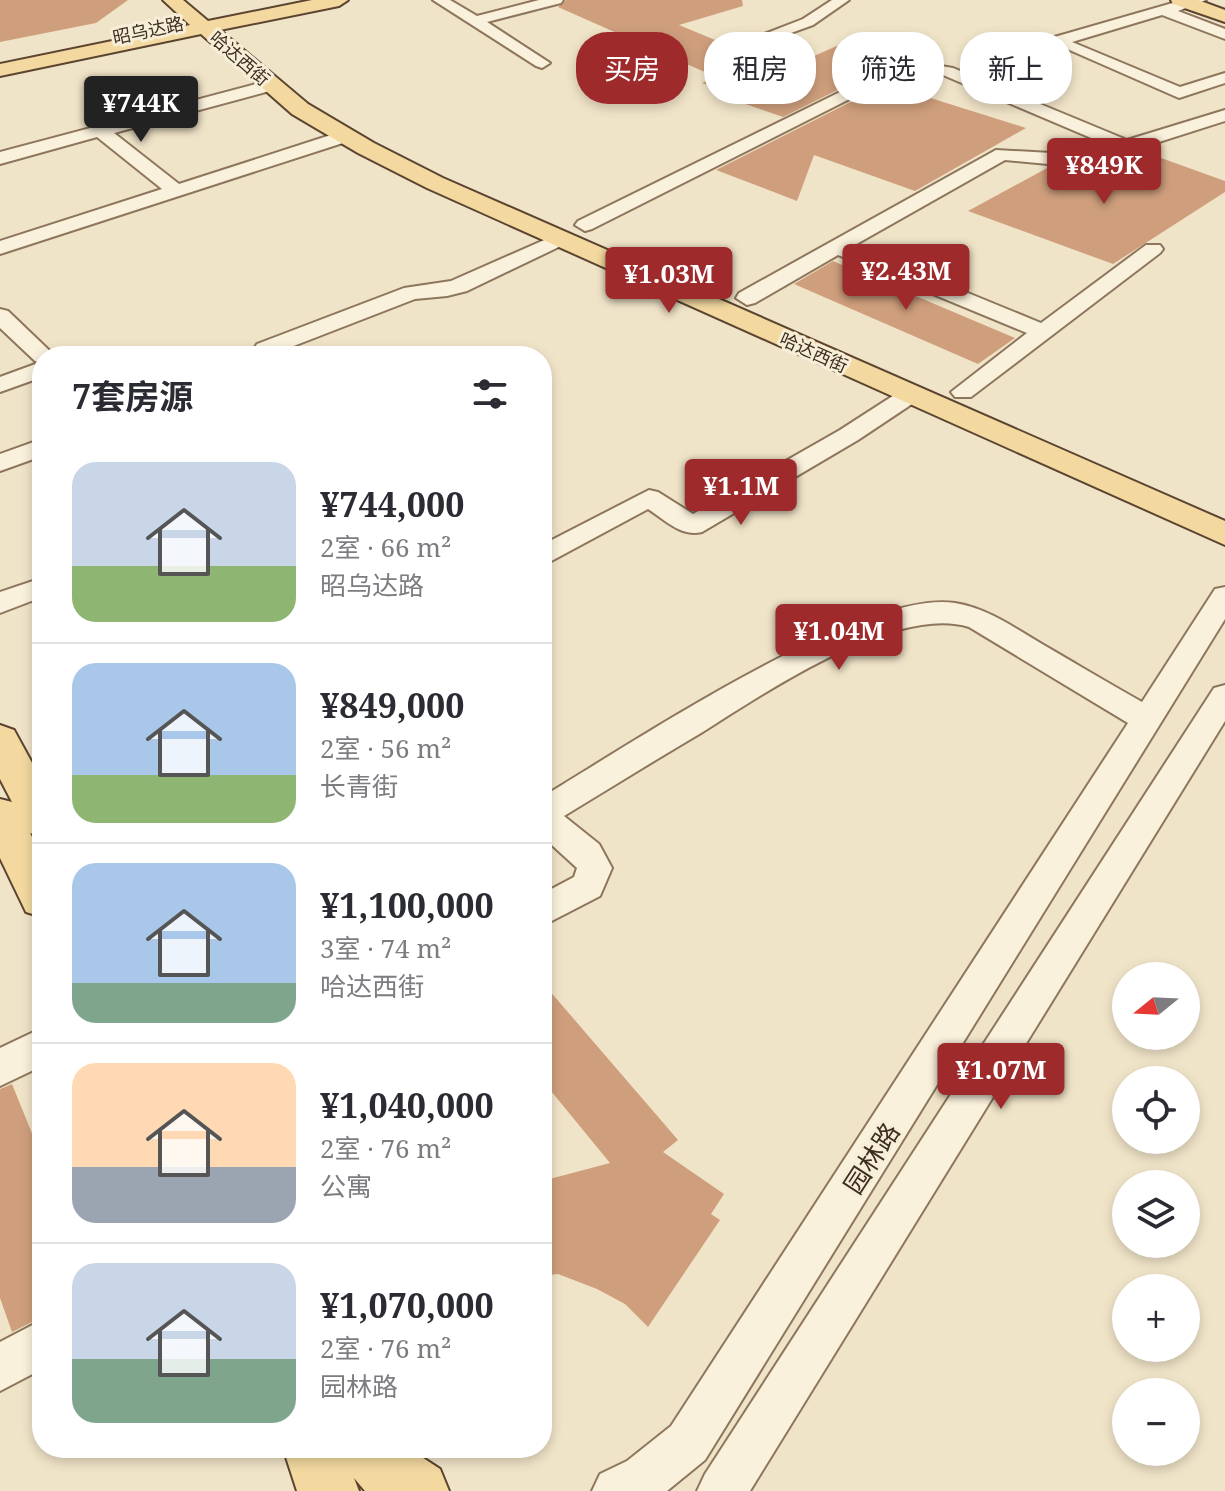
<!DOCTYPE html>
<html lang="zh">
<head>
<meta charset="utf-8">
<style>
  :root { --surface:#fff; --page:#f7f7f7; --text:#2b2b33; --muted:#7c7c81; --line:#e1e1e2; --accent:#9e2a2b }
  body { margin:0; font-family:"Noto Serif","Noto Sans SC",serif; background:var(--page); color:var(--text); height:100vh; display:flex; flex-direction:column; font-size:30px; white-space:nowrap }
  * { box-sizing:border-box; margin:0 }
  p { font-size:26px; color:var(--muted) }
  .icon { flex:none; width:44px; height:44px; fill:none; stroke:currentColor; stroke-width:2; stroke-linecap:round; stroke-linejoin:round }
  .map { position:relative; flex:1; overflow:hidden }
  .panel { position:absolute; left:32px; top:346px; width:520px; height:1112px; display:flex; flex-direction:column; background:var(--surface); border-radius:32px; box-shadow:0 4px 12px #0003 }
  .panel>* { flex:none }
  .hud { position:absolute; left:576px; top:32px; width:528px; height:72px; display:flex; gap:16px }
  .needle { width:52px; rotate:252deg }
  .tools { position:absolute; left:1112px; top:962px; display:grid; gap:16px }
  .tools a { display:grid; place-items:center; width:88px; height:88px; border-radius:50%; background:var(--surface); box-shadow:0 4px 12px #0003; font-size:40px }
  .price { position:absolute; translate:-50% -68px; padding:0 18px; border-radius:8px; background:var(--accent); color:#fff; font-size:26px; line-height:52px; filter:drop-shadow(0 2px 4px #0008) }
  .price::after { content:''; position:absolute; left:50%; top:48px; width:24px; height:18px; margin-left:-12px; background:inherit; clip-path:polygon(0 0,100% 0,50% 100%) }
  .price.active { background:#222; color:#fff }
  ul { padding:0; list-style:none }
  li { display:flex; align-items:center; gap:24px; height:200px; padding:0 40px }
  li+li { border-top:2px solid var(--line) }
  li span { display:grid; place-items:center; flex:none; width:224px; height:160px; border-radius:24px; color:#555 }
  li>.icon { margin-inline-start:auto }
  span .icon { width:96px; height:96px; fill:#fffc; stroke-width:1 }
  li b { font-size:34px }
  h2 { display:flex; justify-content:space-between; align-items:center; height:96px; padding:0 40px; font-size:34px }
  .chip { padding:0 28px; border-radius:32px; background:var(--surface); box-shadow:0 4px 12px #0003; font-size:28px; line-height:72px }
  .chip.active { background:var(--accent); color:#fff }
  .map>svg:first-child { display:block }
</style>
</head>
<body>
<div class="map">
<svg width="1225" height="1491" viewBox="0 0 1225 1491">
  <rect width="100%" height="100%" fill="#f0e4c8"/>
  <!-- building -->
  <g fill="#cf9f7d">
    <path d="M 0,0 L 128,0 L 96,23 L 0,42 Z"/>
    <path d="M 566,0 L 742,0 L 743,6 L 679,25 L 785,69 L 841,44 L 896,61 L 783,117 L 717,94 L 724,91 L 702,83 L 716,77 L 558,7 Z"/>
    <path d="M 886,84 L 1026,128 L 915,191 L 814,155 L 797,201 L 716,170 Z"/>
    <path d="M 1150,154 L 1225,181 L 1225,192 L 1113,264 L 968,211 L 1049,167 L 1099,183 Z"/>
    <path d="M 833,261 L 1015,338 L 978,364 L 794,284 Z"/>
    <path d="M 542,982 L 678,1140 L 663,1152 L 724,1194 L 711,1214 L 720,1220 L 648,1327 L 625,1304 L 597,1289 L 558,1274 L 542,1276 L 542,1181 L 610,1163 L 542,1080 Z"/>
    <path d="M 12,1084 L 42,1158 L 42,1317 L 12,1332 L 0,1298 L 0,1089 Z"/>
  </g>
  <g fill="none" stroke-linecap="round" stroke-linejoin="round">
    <!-- minor casing -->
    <g stroke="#8d765c" stroke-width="4">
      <g id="minor">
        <path d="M 433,0 L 450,0 L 477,16 L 539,0 L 563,0 L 561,3 L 487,22 L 550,63 L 542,68 L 536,66 Z"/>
        <path d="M 832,0 L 849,0 L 813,25 L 752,47 L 744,42 L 803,19 Z"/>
        <path d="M 1183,0 L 1206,0 L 1178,11 L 1225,29 L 1225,39 L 1162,15 L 1072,42 L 1180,87 L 1225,73 L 1225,83 L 1179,98 L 1049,41 L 1051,38 Z"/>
        <path d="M 905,60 L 953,68 L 1127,140 L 1225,110 L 1225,121 L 1093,163 L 1069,166 L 1005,160 L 853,246 L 1041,323 L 1146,245 L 1160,245 L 1163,249 L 1160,253 L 971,397 L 955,397 L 951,392 L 1027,333 L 838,255 L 755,303 L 747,305 L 736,298 L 739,293 L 996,150 L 1069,154 L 1110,146 L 943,75 L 907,70 L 592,229 L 585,231 L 575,225 L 578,221 Z"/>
        <path d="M 271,80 L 277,81 L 279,85 L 277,89 L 114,133 L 179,184 L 340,132 L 352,132 L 355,136 L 352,140 L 0,254 L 0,241 L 162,189 L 97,137 L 0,164 L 0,152 Z"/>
        <path d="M 560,233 L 570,239 L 567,243 L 467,291 L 447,296 L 415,299 L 273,354 L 257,354 L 254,349 L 257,344 L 404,288 L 451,281 Z"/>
        <path d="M 0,309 L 8,311 L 55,356 L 42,356 L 42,377 L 0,392 L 0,377 L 41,362 L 35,361 L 0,328 Z"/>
        <path d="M 910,388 L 918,390 L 922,395 L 918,400 L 858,440 L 702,532 C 681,537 665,520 648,509 L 542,566 L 542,545 L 649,490 L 658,492 L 693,514 L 840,430 L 902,390 Z"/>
        <path d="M 42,439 L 42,456 L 0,471 L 0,454 Z"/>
        <path d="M 42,578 L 42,597 L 0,613 L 0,592 Z"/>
        <path d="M 1225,587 L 1225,619 L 705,1460 L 667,1491 L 592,1491 L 600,1474 L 627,1461 L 671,1426 L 1128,723 L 969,627 C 895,604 763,694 701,733 C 655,760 610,788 564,816 L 599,844 L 612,868 L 600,896 L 542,926 L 542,894 L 574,877 L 577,868 L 542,836 L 542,797 C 628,746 861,589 955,603 C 987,608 1015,628 1042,644 C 1075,663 1108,683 1142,702 L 1215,589 Z"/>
        <path d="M 1225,685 L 1225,721 L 750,1491 L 697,1491 L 705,1474 L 1214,688 Z"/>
        <path d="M 42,1028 L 42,1066 L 0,1086 L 0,1048 Z"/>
        <path d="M 42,1320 L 42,1369 L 0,1391 L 0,1342 Z"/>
      </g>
    </g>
    <!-- major casing -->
    <g stroke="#5b4430" stroke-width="4">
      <g id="major">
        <path d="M 163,0 L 183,0 L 208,21 L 312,0 L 348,0 L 339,6 L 220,30 L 308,104 L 374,143 L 443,178 L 1225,521 L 1225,545 L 427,188 L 358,153 L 292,114 L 201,34 L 0,76 L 0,64 L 190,25 Z"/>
        <path d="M 1171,0 L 1198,0 L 1225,10 L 1225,22 L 1173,4 Z"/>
        <path d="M 0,725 L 14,730 L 42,781 L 42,837 L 30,833 L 42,856 L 42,917 L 26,912 L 0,858 L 0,799 L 12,802 L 0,779 Z"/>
        <path d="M 283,1448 L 408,1448 L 440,1469 L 449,1491 L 365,1491 L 354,1478 L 359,1491 L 297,1491 Z"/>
      </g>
    </g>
    <!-- minor -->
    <use href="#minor" fill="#faf1dc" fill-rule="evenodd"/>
    <!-- major -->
    <use href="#major" fill="#f3d9a0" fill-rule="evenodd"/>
  </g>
  <g text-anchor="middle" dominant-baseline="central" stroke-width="6" stroke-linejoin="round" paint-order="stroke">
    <!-- far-street labels -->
    <g font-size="18" fill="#3d2e20" stroke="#f7eed8">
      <text transform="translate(148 30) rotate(-12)">昭乌达路</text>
      <text transform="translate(240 58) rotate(41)">哈达西街</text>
      <text transform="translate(814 352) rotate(24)">哈达西街</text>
    </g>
    <!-- near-street labels -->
    <g font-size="26" fill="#3d2e20" stroke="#f7eed8">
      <text transform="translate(871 1158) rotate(-57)">园林路</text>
    </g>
  </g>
</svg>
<div class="tools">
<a><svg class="needle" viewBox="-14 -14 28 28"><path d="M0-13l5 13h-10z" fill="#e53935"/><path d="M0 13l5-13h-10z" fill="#7c7c81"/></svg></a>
<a><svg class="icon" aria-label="locate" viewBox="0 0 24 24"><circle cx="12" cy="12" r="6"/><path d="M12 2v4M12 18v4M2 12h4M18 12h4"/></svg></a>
<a><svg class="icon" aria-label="layers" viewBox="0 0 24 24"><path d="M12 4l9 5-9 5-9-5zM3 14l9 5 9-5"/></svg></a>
<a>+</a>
<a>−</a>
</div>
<b class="price active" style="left:141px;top:144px">¥744K</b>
<b class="price" style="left:1104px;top:206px">¥849K</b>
<b class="price" style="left:906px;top:312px">¥2.43M</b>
<b class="price" style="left:669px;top:315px">¥1.03M</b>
<b class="price" style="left:741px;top:527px">¥1.1M</b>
<b class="price" style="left:839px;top:672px">¥1.04M</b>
<b class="price" style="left:1001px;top:1111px">¥1.07M</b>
<div class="hud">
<a class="chip active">买房</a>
<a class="chip">租房</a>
<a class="chip">筛选</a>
<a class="chip">新上</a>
</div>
<section class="panel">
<h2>7套房源<svg class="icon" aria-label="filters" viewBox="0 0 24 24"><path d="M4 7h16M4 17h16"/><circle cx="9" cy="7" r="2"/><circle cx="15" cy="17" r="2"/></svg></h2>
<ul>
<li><span style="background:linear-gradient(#c9d6e8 65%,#8fb573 0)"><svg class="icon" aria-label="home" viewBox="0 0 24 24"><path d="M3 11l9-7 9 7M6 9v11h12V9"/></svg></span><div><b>¥744,000</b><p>2室 · 66 m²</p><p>昭乌达路</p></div></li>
<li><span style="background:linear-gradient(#a9c7e8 70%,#8fb573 0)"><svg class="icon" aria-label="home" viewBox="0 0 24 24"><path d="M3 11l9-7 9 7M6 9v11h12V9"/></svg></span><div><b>¥849,000</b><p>2室 · 56 m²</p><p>长青街</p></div></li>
<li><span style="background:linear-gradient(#a9c7e8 75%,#7fa58c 0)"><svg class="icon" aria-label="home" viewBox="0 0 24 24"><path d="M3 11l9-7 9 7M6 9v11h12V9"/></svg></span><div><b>¥1,100,000</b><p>3室 · 74 m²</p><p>哈达西街</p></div></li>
<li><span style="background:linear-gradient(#ffd9b3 65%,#9aa5b1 0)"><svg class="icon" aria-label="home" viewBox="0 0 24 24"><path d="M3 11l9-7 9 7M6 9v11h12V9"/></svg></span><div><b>¥1,040,000</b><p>2室 · 76 m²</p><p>公寓</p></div></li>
<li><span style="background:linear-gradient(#c9d6e8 60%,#7fa58c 0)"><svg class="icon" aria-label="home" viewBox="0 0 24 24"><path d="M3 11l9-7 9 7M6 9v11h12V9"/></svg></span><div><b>¥1,070,000</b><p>2室 · 76 m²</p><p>园林路</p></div></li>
</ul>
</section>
</div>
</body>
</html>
